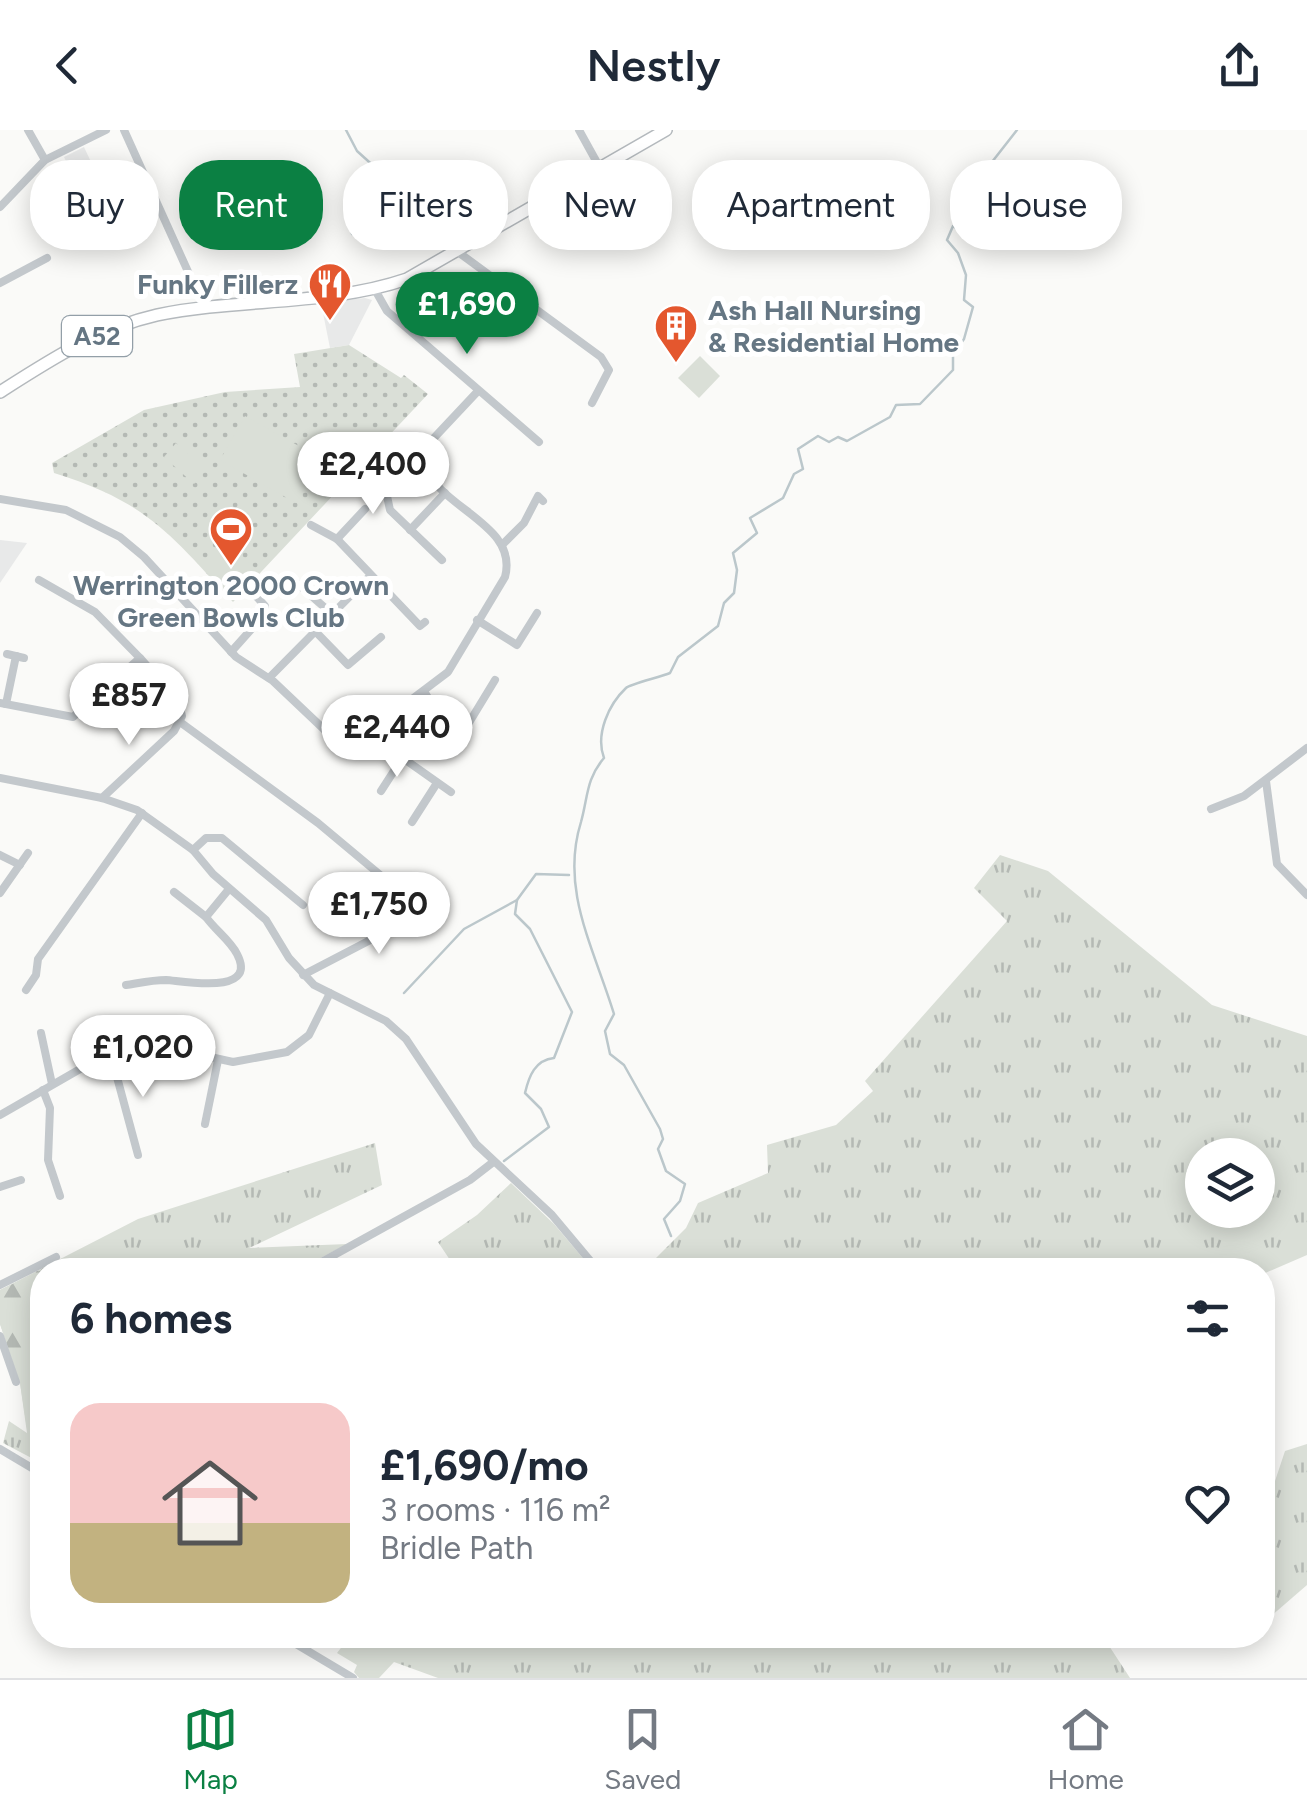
<!DOCTYPE html>
<html lang="en">
<head>
<meta charset="utf-8">
<style>
  :root { --surface:#fff; --page:#f6f6f7; --text:#1f2937; --muted:#747a83; --line:#e0e1e3; --accent:#0b8043 }
  body { margin:0; font-family:Figtree,sans-serif; background:var(--page); color:var(--text); height:100vh; display:flex; flex-direction:column; font-size:38px; white-space:nowrap }
  * { box-sizing:border-box; margin:0 }
  p { font-size:32px; color:var(--muted) }
  .icon { flex:none; width:55px; height:55px; fill:none; stroke:currentColor; stroke-width:2; stroke-linecap:round; stroke-linejoin:round }
  .map { position:relative; flex:1; overflow:hidden }
  .details { position:absolute; left:30px; top:1128px; width:1245px; height:390px; display:flex; flex-direction:column; background:var(--surface); border-radius:40px; box-shadow:0 5px 25px #0003 }
  .details>* { flex:none }
  .guide { position:absolute; left:30px; top:30px; width:1248px; height:90px; display:flex; gap:20px }
  .fabs { position:absolute; left:1185px; top:1008px; display:grid; gap:20px }
  .fabs a { display:grid; place-items:center; width:90px; height:90px; border-radius:50%; background:var(--surface); box-shadow:0 5px 25px #0003; font-size:50px }
  .price { position:absolute; translate:-50% -85px; padding:0 22px; border-radius:35px; background:#fff; color:#222; font-size:32px; line-height:65px; filter:drop-shadow(0 2px 5px #0008) }
  .price::after { content:''; position:absolute; left:50%; top:60px; width:30px; height:22px; margin-left:-15px; background:inherit; clip-path:polygon(0 0,100% 0,50% 100%) }
  .price.on { background:var(--accent); color:#fff }
  ul { padding:0; list-style:none }
  li { display:flex; align-items:center; gap:30px; height:250px; padding:0 40px }
  li+li { border-top:2px solid var(--line) }
  li span { display:grid; place-items:center; flex:none; width:280px; height:200px; border-radius:30px; color:#555 }
  li>.icon { margin-inline-start:auto }
  span .icon { width:120px; height:120px; fill:#fffc; stroke-width:1 }
  li b { font-size:42px }
  h2 { display:flex; justify-content:space-between; align-items:center; height:120px; padding:0 40px; font-size:42px }
  .chip { padding:0 35px; border-radius:40px; background:var(--surface); box-shadow:0 5px 25px #0003; font-size:35px; line-height:90px }
  .chip.on { background:var(--accent); color:#fff }
  header { display:flex; justify-content:space-between; align-items:center; height:130px; padding:0 40px; background:var(--surface); font-size:45px; font-weight:600 }
  .tab-bar { display:flex; justify-content:space-around; align-items:center; height:140px; border-top:2px solid var(--line); background:var(--surface); font-size:28px; color:var(--muted) }
  .tab-bar a { display:grid; justify-items:center; gap:5px }
  .tab-bar .on { color:var(--accent) }
  .map>svg:first-child { display:block }
</style>
</head>
<body>
<header><svg class="icon" aria-label="back" viewBox="0 0 24 24"><path d="M15 5l-7 7 7 7"/></svg>Nestly<svg class="icon" aria-label="share" viewBox="0 0 24 24"><path d="M12 15V3M7 8l5-5 5 5M5 13v7h14v-7"/></svg></header>
<div class="map">
<svg width="1307" height="1548" viewBox="0 0 1307 1548">
  <defs>
    <pattern id="grass-tufts" width="24" height="20" patternUnits="userSpaceOnUse" patternTransform="scale(2.5)"><rect width="24" height="20" fill="#dadfd7"/><path d="M3 7l-1-3M5 7V3M7 7l1-3M15 17l-1-3M17 17v-4M19 17l1-3" fill="none" stroke="#b4b9b4"/></pattern>
    <pattern id="forest-firs" width="22" height="20" patternUnits="userSpaceOnUse" patternTransform="scale(2.5)"><rect width="22" height="20" fill="#dadfd7"/><path d="M5 1l3.5 6h-7zM16 11l3.5 6h-7z" fill="#b4b9b4"/></pattern>
    <pattern id="park-dots" width="8" height="8" patternUnits="userSpaceOnUse" patternTransform="scale(2.5)"><rect width="8" height="8" fill="#dadfd7"/><path d="M2 2h.1M6 6h.1" fill="none" stroke="#b4b9b4" stroke-width="1.8" stroke-linecap="round"/></pattern>
  </defs>
  <rect width="100%" height="100%" fill="#fafaf8"/>
  <!-- built -->
  <g fill="#e8e9e9">
    <path d="M 84,17 L 98,47 L 78,56 L 64,27 Z"/>
    <path d="M 365,168 L 372,170 L 349,215 L 330,218 L 321,173 Z"/>
    <path d="M 0,410 L 27,413 L 0,453 Z"/>
  </g>
  <!-- grass -->
  <g fill="url(#grass-tufts)" fill-rule="evenodd">
    <path d="M 1000,725 L 1048,741 L 1212,875 L 1307,906 L 1307,1125 L 1263,1144 L 1262,1140 L 654,1140 L 648,1136 L 686,1098 L 698,1073 L 768,1043 L 767,1015 L 836,995 L 873,961 L 865,951 L 1007,791 L 974,758 ZM 1258,1025 L 1258,1080 L 1202,1080 L 1202,1025 Z"/>
    <path d="M 375,1013 L 382,1055 L 249,1118 L 347,1114 L 298,1140 L 42,1140 L 42,1330 L 41,1333 L 3,1313 L 9,1291 L 27,1303 L 20,1253 L 0,1194 L 0,1160 L 138,1089 Z"/>
    <path d="M 511,1053 L 554,1094 L 593,1140 L 449,1140 L 454,1136 L 438,1112 L 477,1085 Z"/>
    <path d="M 1307,1314 L 1307,1455 L 1263,1493 L 1263,1407 L 1267,1404 L 1263,1367 L 1271,1363 L 1285,1321 Z"/>
    <path d="M 363,1505 L 1102,1505 L 1130,1548 L 438,1548 L 394,1532 L 379,1548 L 359,1548 L 354,1542 L 357,1535 L 337,1523 L 350,1506 Z"/>
  </g>
  <!-- forest -->
  <path fill="url(#forest-firs)" d="M 48,1137 L 55,1140 L 42,1140 L 42,1319 L 28,1305 L 20,1253 L 0,1194 L 0,1160 Z"/>
  <!-- park -->
  <path fill="url(#park-dots)" d="M 349,215 L 401,248 L 404,245 L 428,264 L 233,472 C 169,403 147,372 54,343 L 52,333 L 144,280 L 225,262 L 300,257 L 294,224 Z"/>
  <!-- pitch -->
  <g fill="#dadfd7">
    <path d="M 700,226 L 720,246 L 699,268 L 678,248 Z"/>
    <path d="M 245,286 L 322,329 L 296,373 L 220,330 Z"/>
    <path d="M 176,313 L 206,340 L 194,354 L 164,327 Z"/>
    <path d="M 229,416 L 255,438 L 231,460 L 208,436 Z"/>
  </g>
  <g fill="none" stroke-linecap="round" stroke-linejoin="round">
    <!-- stream -->
    <g stroke="#bbc7cb" stroke-width="2.5">
      <path d="M 346,0 L 357,21 L 378,40 L 372,63 L 349,93 L 352,104"/>
      <path d="M 404,863 L 464,799 L 517,770 L 536,744 L 569,745"/>
      <path d="M 504,1031 L 549,997 L 541,979 L 525,963 C 529,946 535,930 554,928 L 572,882 L 530,799 L 515,784 L 517,770"/>
      <path d="M 671,1106 L 664,1089 L 680,1071 L 685,1054 L 666,1041 L 658,1019 L 663,1009 L 660,999 L 624,935 L 610,924 L 605,901 L 614,884 C 593,816 560,759 581,692 C 588,667 586,649 604,628 C 595,604 609,574 626,558 C 630,554 661,547 670,543 L 678,527 L 718,496 L 724,473 L 734,463 L 737,440 L 733,423 L 757,403 L 750,388 L 783,368 L 794,344 L 803,339 L 798,319 L 818,306 L 829,312 L 838,307 L 847,311 L 890,287 L 896,275 L 920,274 L 953,240 L 953,224 L 964,209 L 973,177 L 964,170 L 966,145 L 958,123 L 947,110 L 953,96 L 962,102 L 977,97 L 993,82 L 992,63 L 974,61 L 974,55 L 1017,0"/>
    </g>
    <!-- highway casing -->
    <g stroke="#b4b9bd" stroke-width="14">
      <path id="highway" d="M 0,262 C 50,230 99,198 157,185 C 239,168 328,176 407,149 L 666,0"/>
    </g>
    <!-- minor -->
    <g stroke="#c3c8cc" stroke-width="8">
      <path d="M 28,0 L 45,30"/>
      <path d="M 124,0 L 204,177"/>
      <path d="M 579,0 L 600,38"/>
      <path d="M 0,77 L 45,30 L 106,0"/>
      <path d="M 458,122 L 601,227 L 609,240 L 592,273"/>
      <path d="M 0,153 L 47,128"/>
      <path d="M 374,158 L 387,181 L 539,312"/>
      <path d="M 372,341 L 384,352 L 390,380 L 442,430"/>
      <path d="M 0,369 L 66,380 L 120,407 L 144,427 L 236,527 L 273,551 L 330,605 L 350,612 L 373,607 L 403,576 L 448,542 L 505,447 C 519,394 439,379 425,335 L 432,310 L 478,261"/>
      <path d="M 311,395 L 337,409 L 420,496 L 425,492"/>
      <path d="M 410,400 L 445,363"/>
      <path d="M 337,409 L 365,379"/>
      <path d="M 503,414 L 524,393 L 538,366 L 543,371"/>
      <path d="M 290,447 L 332,484"/>
      <path d="M 39,450 L 95,482 L 140,528"/>
      <path d="M 477,490 L 517,515 L 537,483"/>
      <path d="M 315,501 L 348,535 L 381,507"/>
      <path d="M 231,522 L 265,484 L 265,476 L 255,465"/>
      <path d="M 7,524 L 24,528"/>
      <path d="M 269,548 L 370,446"/>
      <path d="M 424,561 L 430,571 L 467,596 L 495,550"/>
      <path d="M 0,573 L 73,587 L 140,528 L 178,571 L 182,586 L 174,601 L 102,668"/>
      <path d="M 6,574 L 16,526"/>
      <path d="M 180,592 L 318,693 L 409,769 L 410,784 L 403,793 L 303,845"/>
      <path d="M 373,607 L 451,662"/>
      <path d="M 0,648 L 102,668 L 137,680 L 193,720 L 213,744 L 266,790 L 289,828 L 314,855 L 386,891 L 406,909 L 476,1014 L 552,1085 L 598,1140"/>
      <path d="M 1266,651 L 1277,734 L 1307,765"/>
      <path d="M 381,661 L 401,630"/>
      <path d="M 1211,679 L 1244,666 L 1307,618"/>
      <path d="M 412,692 L 437,653"/>
      <path d="M 193,720 L 206,708 L 222,708 L 303,775"/>
      <path d="M 0,725 L 20,735"/>
      <path d="M 174,762 L 206,787"/>
      <path d="M 0,763 L 28,723"/>
      <path d="M 126,855 C 139,853 152,850 166,850 C 183,851 259,866 237,824 C 230,810 215,800 206,787 L 229,759"/>
      <path d="M 26,860 L 36,845 L 38,829 L 142,683"/>
      <path d="M 41,903 L 52,954"/>
      <path d="M 111,925 L 138,1025"/>
      <path d="M 43,960 L 50,978 L 48,1030 L 60,1066"/>
      <path d="M 0,985 L 101,927 L 169,918 L 233,932 L 287,922 L 309,905 L 330,863"/>
      <path d="M 205,994 L 218,930"/>
      <path d="M 0,1057 L 21,1050"/>
      <path d="M 307,1140 L 470,1050 L 492,1033"/>
      <path d="M 0,1155 L 56,1127"/>
      <path d="M 0,1206 L 16,1252"/>
      <path d="M 0,1319 L 42,1344"/>
      <path d="M 281,1505 L 353,1548"/>
    </g>
    <!-- highway -->
    <use href="#highway" stroke="#fff" stroke-width="11"/>
  </g>
  <!-- icons -->
  <defs>
    <g id="restaurant-pin" transform="scale(2.25)"><path d="M0 17L-7.5 6A9.5 9.5 0 1 1 7.5 6Z" fill="#e4572e" stroke="#fff"/><path d="M-5-6h1v4h1v-4h1v4h1v-4h1v5L-1.5 .5V6h-2V.5L-5-1ZM5-6V6H3V1.5H1.5Q1.5-4 5-6Z" fill="#fff"/></g>
    <g id="building-pin" transform="scale(2.25)"><path d="M0 17L-7.5 6A9.5 9.5 0 1 1 7.5 6Z" fill="#e4572e" stroke="#fff"/><path d="M-4-6H4V6H1V3H-1V6H-4ZM-2.5-4.3h1.7v1.8h-1.7ZM.8-4.3h1.7v1.8H.8ZM-2.5-1h1.7V.8h-1.7ZM.8-1h1.7V.8H.8Z" fill="#fff"/></g>
    <g id="stadium-pin" transform="scale(2.25)"><path d="M0 17L-7.5 6A9.5 9.5 0 1 1 7.5 6Z" fill="#e4572e" stroke="#fff"/><path d="M0-5a6.5 5 0 1 0 0 10a6.5 5 0 1 0 0-10ZM-3.5-1.8h7v3.6h-7Z" fill="#fff"/></g>
  </defs>
  <g fill-rule="evenodd">
    <use href="#restaurant-pin" x="330" y="154"/>
    <use href="#building-pin" x="676" y="196"/>
    <use href="#stadium-pin" x="231" y="399"/>
  </g>
  <g text-anchor="middle" dominant-baseline="central" stroke-width="10" stroke-linejoin="round" paint-order="stroke">
    <!-- shield labels -->
    <rect fill="#fff" stroke="#939fa8" stroke-width="2.5" x="62" y="186" width="70" height="40" rx="8"/>
    <g font-size="25" font-weight="bold" fill="#657683">
      <text x="97" y="206">A52</text>
    </g>
    <!-- poi labels -->
    <g font-size="28" font-weight="bold" fill="#657683" stroke="#fff" text-anchor="end">
      <text x="298" y="154">Funky Fillerz</text>
      <text x="708" y="180" text-anchor="start">Ash Hall Nursing<tspan x="708" dy="32">&amp; Residential Home</tspan></text>
      <text x="231" y="455" text-anchor="middle">Werrington 2000 Crown<tspan x="231" dy="32">Green Bowls Club</tspan></text>
    </g>
  </g>
</svg>
<div class="fabs">
<a><svg class="icon" aria-label="layers" viewBox="0 0 24 24"><path d="M12 4l9 5-9 5-9-5zM3 14l9 5 9-5"/></svg></a>
</div>
<b class="price on" style="left:467px;top:227px">£1,690</b>
<b class="price" style="left:373px;top:387px">£2,400</b>
<b class="price" style="left:129px;top:618px">£857</b>
<b class="price" style="left:397px;top:650px">£2,440</b>
<b class="price" style="left:379px;top:827px">£1,750</b>
<b class="price" style="left:143px;top:970px">£1,020</b>
<div class="guide">
<a class="chip">Buy</a>
<a class="chip on">Rent</a>
<a class="chip">Filters</a>
<a class="chip">New</a>
<a class="chip">Apartment</a>
<a class="chip">House</a>
</div>
<section class="details">
<h2>6 homes<svg class="icon" aria-label="filters" viewBox="0 0 24 24"><path d="M4 7h16M4 17h16"/><circle cx="9" cy="7" r="2"/><circle cx="15" cy="17" r="2"/></svg></h2>
<ul>
<li><span style="background:linear-gradient(#f6c9c9 60%,#c2b280 0)"><svg class="icon" aria-label="home" viewBox="0 0 24 24"><path d="M3 11l9-7 9 7M6 9v11h12V9"/></svg></span><div><b>£1,690/mo</b><p>3 rooms · 116 m²</p><p>Bridle Path</p></div><svg class="icon" aria-label="heart" viewBox="0 0 24 24"><path d="M12 20l-8-8c-3-5 5-10 8-4 3-6 11-1 8 4z"/></svg></li>
</ul>
</section>
</div>
<nav class="tab-bar">
<a class="on"><svg class="icon" aria-label="map" viewBox="0 0 24 24"><path d="M3 6l6-2 6 2 6-2v14l-6 2-6-2-6 2zM9 4v14M15 6v14"/></svg>Map</a>
<a><svg class="icon" aria-label="saved" viewBox="0 0 24 24"><path d="M7 4h10v16l-5-4-5 4z"/></svg>Saved</a>
<a><svg class="icon" aria-label="home" viewBox="0 0 24 24"><path d="M3 11l9-7 9 7M6 9v11h12V9"/></svg>Home</a>
</nav>
</body>
</html>
